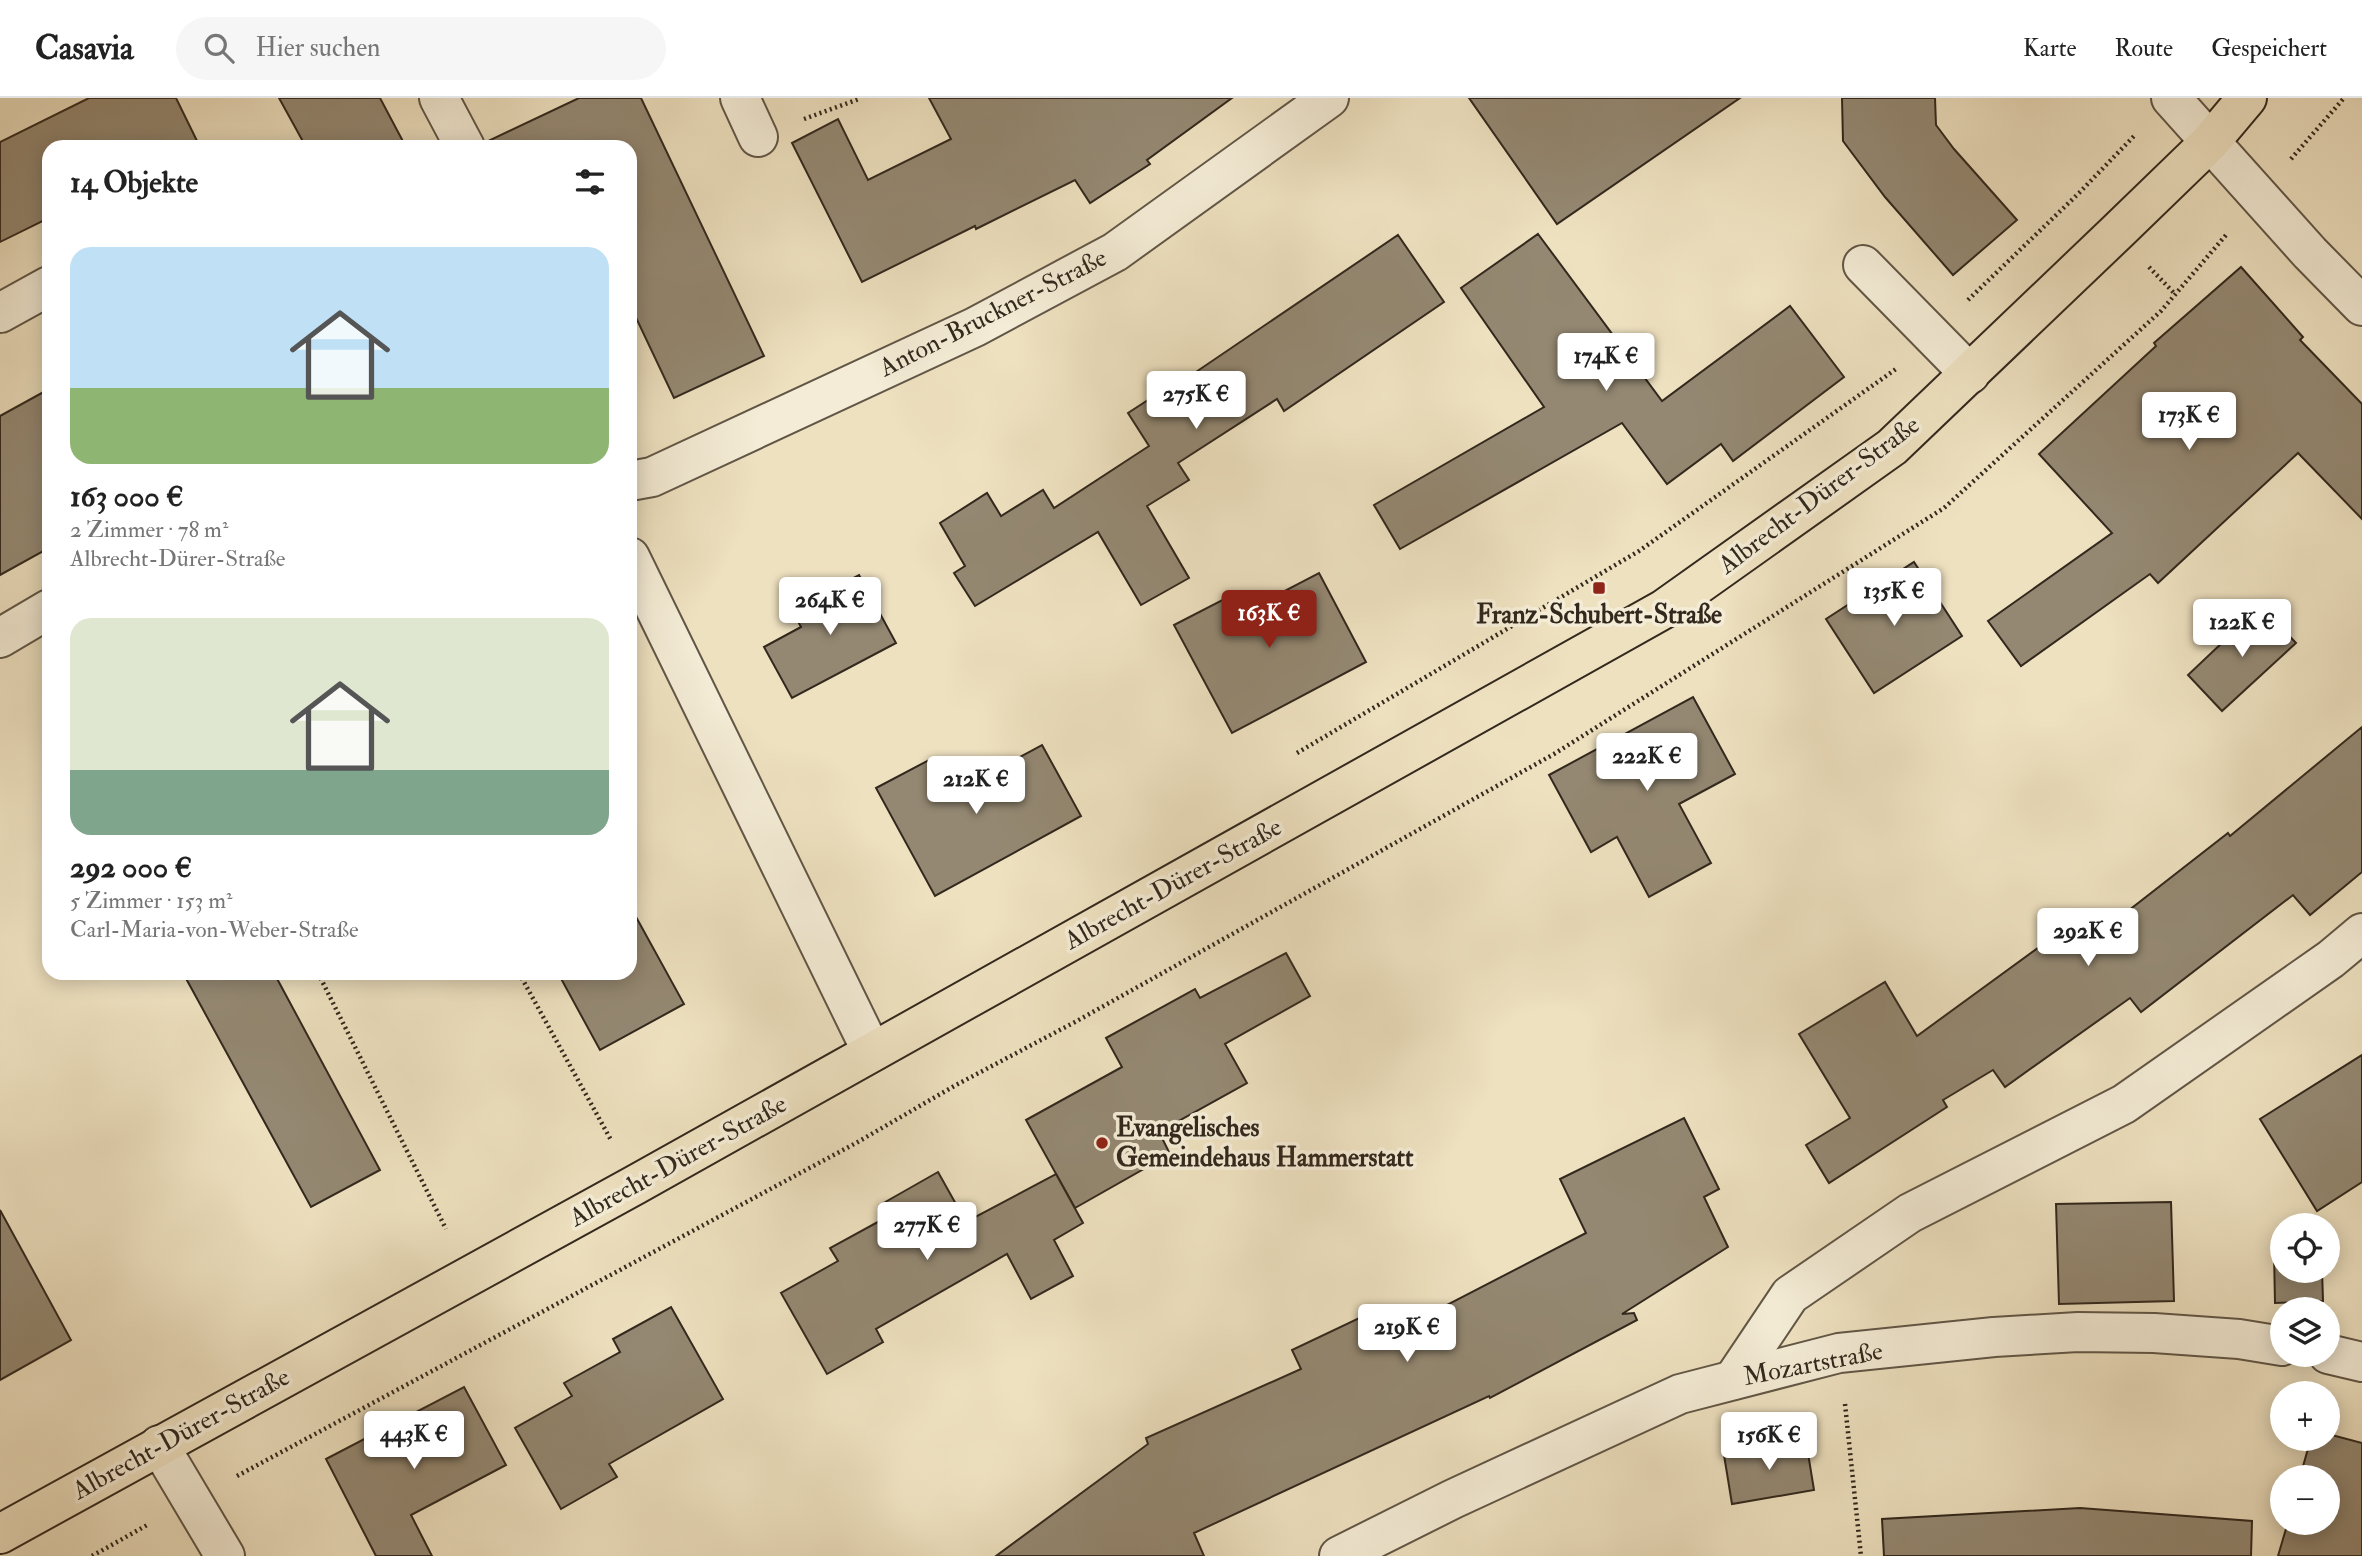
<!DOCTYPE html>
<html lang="de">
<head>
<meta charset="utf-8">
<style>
  :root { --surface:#fff; --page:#f6f6f6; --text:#222; --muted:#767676; --line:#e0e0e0; --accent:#8f2418 }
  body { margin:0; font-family:"IM FELL Double Pica",serif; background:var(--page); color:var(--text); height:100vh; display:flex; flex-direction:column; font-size:26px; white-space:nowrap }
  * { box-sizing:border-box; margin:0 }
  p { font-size:23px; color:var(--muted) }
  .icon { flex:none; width:38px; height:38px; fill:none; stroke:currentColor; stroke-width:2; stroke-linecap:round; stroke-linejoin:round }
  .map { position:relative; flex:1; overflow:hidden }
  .side { position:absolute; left:42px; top:42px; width:595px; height:840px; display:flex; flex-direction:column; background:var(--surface); border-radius:21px; box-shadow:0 4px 18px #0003 }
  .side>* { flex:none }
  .buttons { position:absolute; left:2270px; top:1115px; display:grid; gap:14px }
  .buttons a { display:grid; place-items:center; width:70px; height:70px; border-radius:50%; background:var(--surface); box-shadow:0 4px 18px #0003; font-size:35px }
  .price { position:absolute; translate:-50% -60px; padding:0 16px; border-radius:7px; background:#fff; color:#222; font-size:23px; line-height:46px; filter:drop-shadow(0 2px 4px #0008) }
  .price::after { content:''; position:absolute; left:50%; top:42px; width:21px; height:16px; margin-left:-10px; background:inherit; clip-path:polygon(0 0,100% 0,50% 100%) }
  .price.active { background:var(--accent); color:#fff }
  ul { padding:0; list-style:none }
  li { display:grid; align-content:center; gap:14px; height:371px; padding:0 28px }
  li span { display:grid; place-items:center; height:217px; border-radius:21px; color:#555 }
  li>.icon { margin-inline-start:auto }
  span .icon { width:126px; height:126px; fill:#fffc; stroke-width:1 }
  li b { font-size:30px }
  h2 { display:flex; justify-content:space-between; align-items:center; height:84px; padding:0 28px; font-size:30px }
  header { display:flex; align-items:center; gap:42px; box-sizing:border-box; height:98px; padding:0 35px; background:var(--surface); border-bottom:2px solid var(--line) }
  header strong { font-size:33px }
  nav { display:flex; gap:38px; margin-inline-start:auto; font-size:24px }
  .search { width:490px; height:63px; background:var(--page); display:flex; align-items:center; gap:18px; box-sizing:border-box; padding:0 24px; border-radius:38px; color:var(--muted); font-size:26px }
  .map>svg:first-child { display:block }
</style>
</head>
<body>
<header>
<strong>Casavia</strong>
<div class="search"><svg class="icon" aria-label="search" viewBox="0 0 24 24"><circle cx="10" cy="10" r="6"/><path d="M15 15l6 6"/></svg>Hier suchen</div>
<nav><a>Karte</a><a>Route</a><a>Gespeichert</a></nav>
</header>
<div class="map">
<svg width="2362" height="1458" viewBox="0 0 2362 1458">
  <rect width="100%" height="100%" fill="#eee1c0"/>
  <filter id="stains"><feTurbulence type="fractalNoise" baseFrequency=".00286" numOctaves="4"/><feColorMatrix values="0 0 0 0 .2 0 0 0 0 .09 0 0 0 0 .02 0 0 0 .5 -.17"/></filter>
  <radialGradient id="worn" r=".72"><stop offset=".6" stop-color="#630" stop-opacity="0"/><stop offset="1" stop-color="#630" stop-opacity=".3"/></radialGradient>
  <!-- building -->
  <g fill="#948872" stroke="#32281d" stroke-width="2">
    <path d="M 89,0 L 176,0 L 200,49 L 49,49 L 49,120 L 0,144 L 0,44 Z"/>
    <path d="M 279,0 L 380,0 L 406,49 L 306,49 Z"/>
    <path d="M 579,0 L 641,0 L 764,258 L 674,300 L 630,207 L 630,49 L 487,49 L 486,44 Z"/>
    <path d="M 929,0 L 1232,0 L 1147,62 L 1150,66 L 1090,105 L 1075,82 L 976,131 L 975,128 L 862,184 L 792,45 L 838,21 L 868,82 L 951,41 Z"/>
    <path d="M 1469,0 L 1740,0 L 1557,126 Z"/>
    <path d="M 1842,0 L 1935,0 L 1936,27 L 1954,51 L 2017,122 L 1953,177 L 1885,99 L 1843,43 Z"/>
    <path d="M 1538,136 L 1662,303 L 1790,208 L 1844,279 L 1733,363 L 1721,346 L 1667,386 L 1622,325 L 1400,451 L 1374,407 L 1544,309 L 1461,190 Z"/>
    <path d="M 1398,137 L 1444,204 L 1284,313 L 1277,301 L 1178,365 L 1189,382 L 1147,408 L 1189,480 L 1141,507 L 1098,434 L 975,508 L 954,475 L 965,468 L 940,425 L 987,395 L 1001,418 L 1043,392 L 1054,410 L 1149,348 L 1128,315 L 1188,276 L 1190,278 Z"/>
    <path d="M 2241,169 L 2303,239 L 2300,242 L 2362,306 L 2362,421 L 2298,355 L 2158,485 L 2150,476 L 2021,568 L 1988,523 L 2112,435 L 2039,356 L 2156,248 L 2154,245 Z"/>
    <path d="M 49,291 L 49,450 L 0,477 L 0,318 Z"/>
    <path d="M 1914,464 L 1962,538 L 1874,595 L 1826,521 Z"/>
    <path d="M 1319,475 L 1366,564 L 1232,635 L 1174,527 L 1236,495 L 1246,513 Z"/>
    <path d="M 859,477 L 896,545 L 792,600 L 764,549 L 801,529 L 792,512 Z"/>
    <path d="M 2261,508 L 2296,545 L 2222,613 L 2188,577 Z"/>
    <path d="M 1693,599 L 1735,676 L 1679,706 L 1711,765 L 1649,799 L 1617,739 L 1591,754 L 1549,677 Z"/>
    <path d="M 2362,629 L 2362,774 L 2310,817 L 2293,797 L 2141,914 L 2130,900 L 2005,989 L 1993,972 L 1943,1002 L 1947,1009 L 1829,1085 L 1806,1047 L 1850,1020 L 1799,936 L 1885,884 L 1917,938 L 2068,828 L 2083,848 L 2228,735 L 2230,738 Z"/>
    <path d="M 1042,647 L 1081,718 L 935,798 L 876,690 L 931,661 L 950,697 Z"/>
    <path d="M 630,808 L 684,906 L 600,952 L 558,875 L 630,875 Z"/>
    <path d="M 1286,855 L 1310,898 L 1225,946 L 1247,985 L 1159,1034 L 1170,1056 L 1075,1110 L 1026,1022 L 1122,969 L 1106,940 L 1195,891 L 1200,900 Z"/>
    <path d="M 183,875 L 274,875 L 380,1072 L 311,1109 Z"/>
    <path d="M 2362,957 L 2362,1084 L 2317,1113 L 2260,1021 Z"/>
    <path d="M 1684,1020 L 1719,1091 L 1704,1099 L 1728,1149 L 1622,1216 L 1634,1215 L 1637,1222 L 1490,1300 L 1489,1298 L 1194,1435 L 1204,1458 L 996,1458 L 1148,1346 L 1146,1340 L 1301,1271 L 1292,1252 L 1374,1213 L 1381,1229 L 1416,1213 L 1420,1221 L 1586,1135 L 1560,1081 Z"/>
    <path d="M 938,1074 L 966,1124 L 1056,1076 L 1083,1125 L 1054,1142 L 1073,1178 L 1031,1201 L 1007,1156 L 876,1231 L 883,1244 L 827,1276 L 781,1195 L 838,1163 L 830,1150 L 887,1119 L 880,1107 Z"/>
    <path d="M 2171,1104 L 2174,1203 L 2059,1206 L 2056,1106 Z"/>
    <path d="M 0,1112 L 71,1242 L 0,1282 Z"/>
    <path d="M 2274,1154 L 2282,1154 L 2282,1172 L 2322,1172 L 2323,1203 L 2275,1205 Z"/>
    <path d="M 671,1209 L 723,1301 L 609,1366 L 617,1379 L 561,1411 L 515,1330 L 572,1298 L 564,1285 L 620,1254 L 613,1241 Z"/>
    <path d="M 464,1289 L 506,1367 L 411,1417 L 432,1458 L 376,1458 L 326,1361 Z"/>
    <path d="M 2328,1336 L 2362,1345 L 2362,1458 L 2278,1458 L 2288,1424 L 2328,1424 L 2328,1379 L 2300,1379 L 2311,1340 L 2328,1340 Z"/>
    <path d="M 1806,1343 L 1814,1392 L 1732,1406 L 1724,1357 Z"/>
    <path d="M 2080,1410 L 2252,1423 L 2251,1458 L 1884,1458 L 1882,1421 Z"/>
  </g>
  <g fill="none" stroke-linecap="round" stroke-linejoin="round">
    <!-- minor casing -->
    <g stroke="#615646" stroke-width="42">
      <g id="minor">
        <path d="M 439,0 L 465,49"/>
        <path d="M 740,0 L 758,39"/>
        <path d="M 2171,0 L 2310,155 L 2362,208"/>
        <path d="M 1863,167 L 1970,276"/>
        <path d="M 0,215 L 49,188"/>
        <path d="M 630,383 L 652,379 L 975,229 L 1115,154 L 1329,0"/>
        <path d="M 630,459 L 872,954"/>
        <path d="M 0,540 L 49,511"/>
        <path d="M 2328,1256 L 2362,1264"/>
        <path d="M 1733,1282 L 1790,1197 L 1910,1115 L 2124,1006 L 2331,861 L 2362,835"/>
        <path d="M 159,1347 L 225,1458"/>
        <path d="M 1339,1458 L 1453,1401 L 1680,1296 L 1839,1255 L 1994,1239 L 2078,1234 L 2154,1235 L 2239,1241 L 2282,1248"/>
      </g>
    </g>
    <!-- major casing -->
    <g stroke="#32281d" stroke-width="42">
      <path id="major" d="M 0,1436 L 635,1087 L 1664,511 L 1892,349 L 2116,135 L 2210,44 L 2247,0"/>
    </g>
    <!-- path -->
    <g stroke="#32281d" stroke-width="4.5" stroke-dasharray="2 3.5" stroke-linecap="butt">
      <path d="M 804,21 L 859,1"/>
      <path d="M 2291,61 L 2344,0"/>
      <path d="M 2149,169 L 2175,196"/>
      <path d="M 1968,202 L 2079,95 L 2136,36"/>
      <path d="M 1297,655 L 1639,453 L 1896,271"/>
      <path d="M 318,875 L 446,1131"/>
      <path d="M 519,875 L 611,1042"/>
      <path d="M 1845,1306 L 1861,1458"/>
      <path d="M 237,1378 L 856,1045 L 956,987 L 1075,924 L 1554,656 L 1944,410 L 2161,213 L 2226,137"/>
      <path d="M 92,1458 L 149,1426"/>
    </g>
    <!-- minor -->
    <use href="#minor" stroke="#f4ecd6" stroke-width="38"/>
    <!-- major -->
    <use href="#major" stroke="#eee1c0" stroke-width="38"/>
  </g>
  <!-- markers -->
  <g fill="#8f2418" stroke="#f4ecd6" stroke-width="2.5">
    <rect x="1592" y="483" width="14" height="14" rx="3.5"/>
    <circle cx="1102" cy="1045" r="7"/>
  </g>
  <g text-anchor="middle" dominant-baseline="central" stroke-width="7" stroke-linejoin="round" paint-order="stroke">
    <!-- street labels -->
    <g font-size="26" fill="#32281d" stroke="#f4ecd6">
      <text transform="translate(993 215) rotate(-27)">Anton-Bruckner-Straße</text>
      <text transform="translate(1819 397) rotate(-37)">Albrecht-Dürer-Straße</text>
      <text transform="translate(1173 786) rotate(-29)">Albrecht-Dürer-Straße</text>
      <text transform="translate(678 1063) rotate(-29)">Albrecht-Dürer-Straße</text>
      <text transform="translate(1813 1266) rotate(-11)">Mozartstraße</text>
      <text transform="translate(181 1336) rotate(-29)">Albrecht-Dürer-Straße</text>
    </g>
    <!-- poi labels -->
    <g font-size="26" font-weight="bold" fill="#32281d" stroke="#f4ecd6">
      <text x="1599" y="517">Franz-Schubert-Straße</text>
      <text x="1116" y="1030" text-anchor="start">Evangelisches<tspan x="1116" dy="30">Gemeindehaus Hammerstatt</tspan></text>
    </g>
  </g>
  <rect width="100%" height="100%" filter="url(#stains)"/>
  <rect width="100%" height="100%" fill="url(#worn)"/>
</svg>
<div class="buttons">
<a><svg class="icon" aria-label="locate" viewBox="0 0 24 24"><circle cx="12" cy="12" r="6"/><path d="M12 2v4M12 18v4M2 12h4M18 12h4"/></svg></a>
<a><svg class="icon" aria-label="layers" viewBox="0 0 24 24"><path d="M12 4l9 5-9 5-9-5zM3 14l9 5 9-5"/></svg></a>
<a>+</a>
<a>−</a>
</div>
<b class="price" style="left:1606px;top:295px">174K €</b>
<b class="price" style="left:1196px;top:333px">275K €</b>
<b class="price" style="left:2189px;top:354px">173K €</b>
<b class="price" style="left:1894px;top:530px">135K €</b>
<b class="price" style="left:830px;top:539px">264K €</b>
<b class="price active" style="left:1269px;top:552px">163K €</b>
<b class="price" style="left:2242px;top:561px">122K €</b>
<b class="price" style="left:1647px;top:695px">222K €</b>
<b class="price" style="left:976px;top:718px">212K €</b>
<b class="price" style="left:2088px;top:870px">292K €</b>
<b class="price" style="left:927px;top:1164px">277K €</b>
<b class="price" style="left:1407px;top:1266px">219K €</b>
<b class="price" style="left:414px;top:1373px">443K €</b>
<b class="price" style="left:1769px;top:1374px">156K €</b>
<section class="side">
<h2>14 Objekte<svg class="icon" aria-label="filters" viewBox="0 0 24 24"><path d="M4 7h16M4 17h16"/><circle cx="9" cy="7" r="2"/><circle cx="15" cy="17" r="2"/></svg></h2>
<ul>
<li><span style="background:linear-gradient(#bfe0f5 65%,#8fb573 0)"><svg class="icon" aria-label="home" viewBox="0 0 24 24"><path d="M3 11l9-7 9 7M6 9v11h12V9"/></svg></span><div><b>163 000 €</b><p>2 Zimmer · 78 m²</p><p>Albrecht-Dürer-Straße</p></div></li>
<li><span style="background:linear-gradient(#dfe7d0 70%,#7fa58c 0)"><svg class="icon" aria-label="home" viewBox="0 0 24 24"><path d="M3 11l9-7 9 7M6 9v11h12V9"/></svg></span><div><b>292 000 €</b><p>5 Zimmer · 153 m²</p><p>Carl-Maria-von-Weber-Straße</p></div></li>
</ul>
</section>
</div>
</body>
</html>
